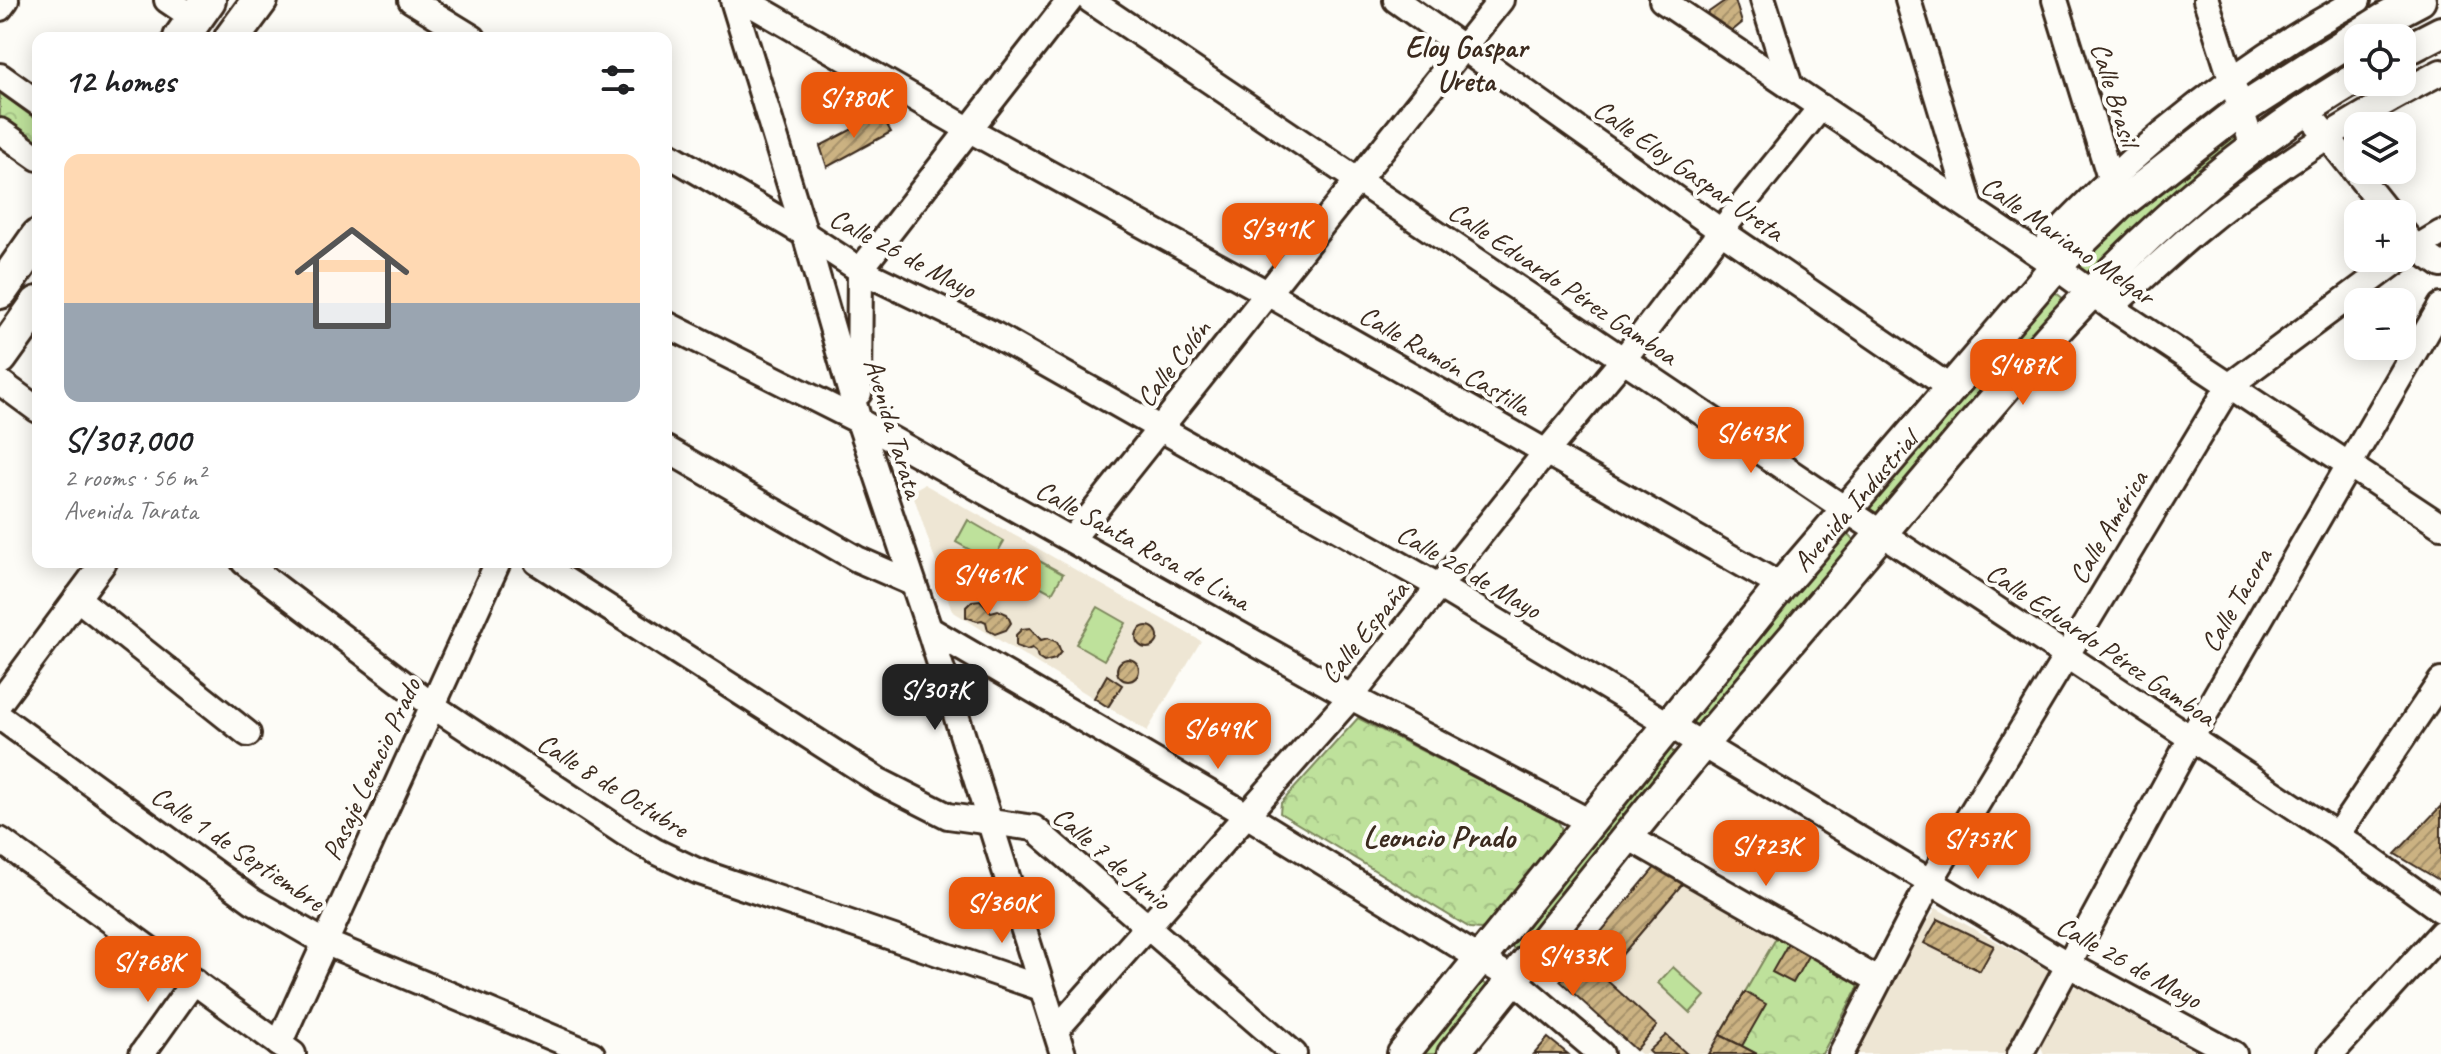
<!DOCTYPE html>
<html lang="en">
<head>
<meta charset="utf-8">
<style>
  :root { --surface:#fff; --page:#f6f6f6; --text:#202124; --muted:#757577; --line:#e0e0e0; --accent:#ea580c }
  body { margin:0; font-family:Caveat,sans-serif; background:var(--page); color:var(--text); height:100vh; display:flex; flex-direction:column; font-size:30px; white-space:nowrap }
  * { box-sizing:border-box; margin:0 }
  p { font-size:26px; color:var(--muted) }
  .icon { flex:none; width:44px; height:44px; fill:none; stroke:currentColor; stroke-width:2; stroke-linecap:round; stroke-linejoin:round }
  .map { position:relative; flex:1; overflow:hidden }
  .drawer { position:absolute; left:32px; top:32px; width:640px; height:536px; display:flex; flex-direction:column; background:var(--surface); border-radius:16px; box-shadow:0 4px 20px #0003 }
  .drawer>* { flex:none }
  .tools { position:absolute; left:2344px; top:24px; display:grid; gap:16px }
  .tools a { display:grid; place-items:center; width:72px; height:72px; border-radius:16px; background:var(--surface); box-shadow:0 4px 20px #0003; font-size:40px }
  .price { position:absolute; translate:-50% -68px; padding:0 18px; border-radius:16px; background:var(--accent); color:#fff; font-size:26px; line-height:52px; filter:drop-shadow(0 2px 4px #0008) }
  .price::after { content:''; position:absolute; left:50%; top:48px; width:24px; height:18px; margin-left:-12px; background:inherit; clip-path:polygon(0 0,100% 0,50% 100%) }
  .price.on { background:#222; color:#fff }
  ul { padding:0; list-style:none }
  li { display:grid; align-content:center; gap:16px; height:424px; padding:0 32px }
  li+li { border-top:2px solid var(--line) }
  li span { display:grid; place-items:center; height:248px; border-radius:16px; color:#555 }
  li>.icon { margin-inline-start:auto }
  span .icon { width:144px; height:144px; fill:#fffc; stroke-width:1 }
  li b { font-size:34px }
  h2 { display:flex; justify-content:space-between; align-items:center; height:96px; padding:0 32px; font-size:34px }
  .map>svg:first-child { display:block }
</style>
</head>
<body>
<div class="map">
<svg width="2441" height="1054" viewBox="0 0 2441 1054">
  <defs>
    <pattern id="park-crowns" width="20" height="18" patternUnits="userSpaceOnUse" patternTransform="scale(2)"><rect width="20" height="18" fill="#bee19b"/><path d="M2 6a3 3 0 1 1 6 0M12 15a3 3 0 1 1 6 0" fill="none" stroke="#a4c185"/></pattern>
    <pattern id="building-hatch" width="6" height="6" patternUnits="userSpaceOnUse" patternTransform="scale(2)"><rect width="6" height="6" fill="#cbb282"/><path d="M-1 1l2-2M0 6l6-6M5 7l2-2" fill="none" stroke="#a6916a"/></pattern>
  </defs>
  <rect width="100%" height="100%" fill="#fdfcf7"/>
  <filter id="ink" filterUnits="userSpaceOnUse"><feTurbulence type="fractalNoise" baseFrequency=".0125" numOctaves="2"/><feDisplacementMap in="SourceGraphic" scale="16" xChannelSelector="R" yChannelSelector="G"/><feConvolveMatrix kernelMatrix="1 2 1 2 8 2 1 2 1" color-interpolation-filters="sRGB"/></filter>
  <g filter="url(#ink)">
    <!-- built -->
    <g fill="#eee6d4">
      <path d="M 924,484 L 1201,641 L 1147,731 L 952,611 L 912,491 Z"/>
      <path d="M 1656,866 L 1778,935 L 1709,1054 L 1641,1054 L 1560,981 Z"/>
      <path d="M 1936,908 L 2054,973 L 2010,1054 L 1853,1054 L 1885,988 Z"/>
      <path d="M 2077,986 L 2200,1054 L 2044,1054 L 2040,1045 L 2070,990 Z"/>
    </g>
    <!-- grass -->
    <g fill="#bee19b" stroke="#7c865c" stroke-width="2">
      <path d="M 2234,134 L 2238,140 L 2093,276 L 2083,276 L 2077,267 L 2077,258 L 2147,195 Z"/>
      <path d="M 2050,293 L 2056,293 L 2064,299 L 2065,304 L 1877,520 L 1867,511 L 1867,505 Z"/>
      <path d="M 968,520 L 1004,541 L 992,562 L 956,542 Z"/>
      <path d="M 1847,533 L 1855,541 L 1855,547 L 1705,731 L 1689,726 L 1690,714 L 1840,536 Z"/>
      <path d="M 1025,553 L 1063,574 L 1052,593 L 1014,572 Z"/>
      <path d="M 1098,607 L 1126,623 L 1104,660 L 1076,644 Z"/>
      <path d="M 1662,749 L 1670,749 L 1676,754 L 1519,953 L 1510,945 Z"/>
      <path d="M 1673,967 L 1705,996 L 1690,1013 L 1658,983 Z"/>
      <path d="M 1483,982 L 1490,988 L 1443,1054 L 1417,1054 L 1475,983 Z"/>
    </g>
    <!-- park -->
    <g fill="url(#park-crowns)" stroke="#7c865c" stroke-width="2">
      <path d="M 0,93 L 38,121 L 38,153 L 0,126 Z"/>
      <path d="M 1358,718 L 1557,820 L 1561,827 L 1562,836 L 1489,925 L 1481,929 L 1470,928 L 1280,813 L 1281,803 Z"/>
      <path d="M 1778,935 L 1860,984 L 1822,1054 L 1757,1054 L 1720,1035 Z"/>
    </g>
    <!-- building -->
    <g fill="url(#building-hatch)" stroke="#3b2a1e" stroke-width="2">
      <path d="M 1726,0 L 1735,0 L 1742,23 L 1722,39 L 1696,21 Z"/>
      <path d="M 881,114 L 891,132 L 827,167 L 820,146 Z"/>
      <path d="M 980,600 L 991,612 L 998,610 L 1007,614 L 1011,623 L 1006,630 L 995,634 L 988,630 L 986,622 L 982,620 L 977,621 L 966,617 L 966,607 L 972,601 Z"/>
      <circle cx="1147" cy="637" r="11"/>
      <path d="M 1030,628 L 1041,640 L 1048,638 L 1057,642 L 1061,652 L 1055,659 L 1044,662 L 1038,658 L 1036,651 L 1032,648 L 1027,650 L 1016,646 L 1016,635 L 1022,629 Z"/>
      <circle cx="1128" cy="670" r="11"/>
      <path d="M 1107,675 L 1122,685 L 1108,707 L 1094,698 Z"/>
      <path d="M 2441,806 L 2441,881 L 2395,854 Z"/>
      <path d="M 1656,866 L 1684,882 L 1603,977 L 1657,1026 L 1636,1050 L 1560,981 Z"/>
      <path d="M 1938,919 L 1994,946 L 1980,971 L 1924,943 Z"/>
      <path d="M 1789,942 L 1809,954 L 1793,983 L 1772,972 Z"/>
      <path d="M 1745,992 L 1766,1004 L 1742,1046 L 1720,1035 Z"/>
      <path d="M 1666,1035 L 1687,1054 L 1652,1054 L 1649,1051 Z"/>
      <path d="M 1720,1035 L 1742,1046 L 1757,1054 L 1709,1054 Z"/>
      <path d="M 1548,1038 L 1568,1054 L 1534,1054 Z"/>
    </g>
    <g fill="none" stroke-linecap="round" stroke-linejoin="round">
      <!-- minor casing -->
      <g stroke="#3b2a1e" stroke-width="30">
        <g id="minor">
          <path d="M 167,0 L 195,19"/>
          <path d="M 411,0 L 473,38"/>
          <path d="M 733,0 L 805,234 L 859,421 L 929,629 L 1063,1054"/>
          <path d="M 744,0 L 970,130 L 1267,293 L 1781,586"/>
          <path d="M 1090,0 L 1845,509 L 2337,835 L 2441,910"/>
          <path d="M 1396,0 L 1721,231 L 1949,387"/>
          <path d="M 1662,0 L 2038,254 L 2111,307 L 2441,526"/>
          <path d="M 1763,0 L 1790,86"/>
          <path d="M 1908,0 L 1971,208"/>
          <path d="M 2055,0 L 2114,191"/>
          <path d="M 2206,0 L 2253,147"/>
          <path d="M 0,8 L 6,0"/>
          <path d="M 0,76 L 38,103"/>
          <path d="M 2318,125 L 2389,214"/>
          <path d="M 0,131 L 38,158"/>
          <path d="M 666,153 L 805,234 L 860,270 L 995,335 L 1440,587 L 2067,964 L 2234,1054"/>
          <path d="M 2402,231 L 2415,247 L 2441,265"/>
          <path d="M 2038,254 C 2130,151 2237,66 2358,0"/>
          <path d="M 2406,254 L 2441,233"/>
          <path d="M 2111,307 C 2139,282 2166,257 2194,233 C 2269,170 2354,117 2441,72"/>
          <path d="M 666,324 L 859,421 L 1351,697 L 1590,822"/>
          <path d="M 0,382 L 38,410"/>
          <path d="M 859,393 L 860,270 L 1070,0"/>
          <path d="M 666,449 L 857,559 L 912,583"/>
          <path d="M 1072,539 L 1501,0"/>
          <path d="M 244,562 L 433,706 L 626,834 L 655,851 L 697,871 L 1041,988"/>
          <path d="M 537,562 L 879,781 L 948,816 L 1034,828 L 1294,1054"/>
          <path d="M 77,598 L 248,734"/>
          <path d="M 929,629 L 1245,814 L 1513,979 L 1601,1054"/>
          <path d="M 0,702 L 104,562"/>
          <path d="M 0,717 L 253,901 L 324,942 L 592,1054"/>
          <path d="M 2337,835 L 2441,681"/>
          <path d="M 1630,838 L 1878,980"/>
          <path d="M 0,840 L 293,1054"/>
          <path d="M 1056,1030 L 1351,697 L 1546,452 L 1623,360 L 1721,231 L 1821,107"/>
          <path d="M 279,1044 L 498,562"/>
          <path d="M 142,1054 L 194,981"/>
          <path d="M 1841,1054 L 1931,880 L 2229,386 L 2401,258"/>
          <path d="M 2020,1054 L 2190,740 L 2441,306"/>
          <path d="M 2331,1054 L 2441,933"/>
        </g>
      </g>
      <!-- major casing -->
      <g stroke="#3b2a1e" stroke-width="36">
        <g id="major">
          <path d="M 2402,52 L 2441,32"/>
          <path id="s1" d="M 1403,1054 L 1781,586 L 2056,266 L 2119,205 L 2241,110 L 2384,19 L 2420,0"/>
          <path d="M 1453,1054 C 1536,951 1618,847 1702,745 C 1761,674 1821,605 1880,535 C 2026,362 2159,193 2358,77"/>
        </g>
      </g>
      <!-- highway casing -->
      <g stroke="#3b2a1e" stroke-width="40">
        <g id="highway">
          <path d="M 181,38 L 208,0"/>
          <path d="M 232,38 L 260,0"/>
          <path d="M 0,291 L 38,237"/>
          <path d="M 0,357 L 38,304"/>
        </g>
      </g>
      <!-- minor -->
      <use href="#minor" stroke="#fdfcf7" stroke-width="24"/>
      <!-- major -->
      <use href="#major" stroke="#fdfcf7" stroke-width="30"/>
      <!-- highway -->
      <use href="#highway" stroke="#fdfcf7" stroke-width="34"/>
    </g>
  </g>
  <g text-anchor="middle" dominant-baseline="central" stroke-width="8" stroke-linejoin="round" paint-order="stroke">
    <!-- street labels -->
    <g font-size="28" fill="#3b2a1e" stroke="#fdfcf7">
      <text transform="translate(2115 94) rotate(73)">Calle Brasil</text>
      <text transform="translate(1689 170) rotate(35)">Calle Eloy Gaspar Ureta</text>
      <text transform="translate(2068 240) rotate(35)">Calle Mariano Melgar</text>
      <text transform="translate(903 253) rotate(28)">Calle 26 de Mayo</text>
      <text transform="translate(1563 283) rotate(34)">Calle Eduardo Pérez Gamboa</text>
      <text transform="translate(1445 360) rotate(30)">Calle Ramón Castilla</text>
      <text transform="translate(1173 363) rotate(-52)">Calle Colón</text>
      <text transform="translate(894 428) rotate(73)">Avenida Tarata</text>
      <text stroke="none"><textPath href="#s1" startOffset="714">Avenida Industrial</textPath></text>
      <text transform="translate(2108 527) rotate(-59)">Calle América</text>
      <text transform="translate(1143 545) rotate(29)">Calle Santa Rosa de Lima</text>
      <text transform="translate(1469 571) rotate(30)">Calle 26 de Mayo</text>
      <text transform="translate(2236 600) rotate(-60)">Calle Tacora</text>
      <text transform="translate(1364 632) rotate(-51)">Calle España</text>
      <text transform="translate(2101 644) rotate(34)">Calle Eduardo Pérez Gamboa</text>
      <text transform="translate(371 769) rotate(-65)">Pasaje Leoncio Prado</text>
      <text transform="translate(613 785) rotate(32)">Calle 8 de Octubre</text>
      <text transform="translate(238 848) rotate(34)">Calle 1 de Septiembre</text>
      <text transform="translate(1112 858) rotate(40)">Calle 7 de Junio</text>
      <text transform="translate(2129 962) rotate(29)">Calle 26 de Mayo</text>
    </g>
    <!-- neighbourhood labels -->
    <g font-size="30" font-weight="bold" fill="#3b2a1e" stroke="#fdfcf7">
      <text x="1466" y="47">Eloy Gaspar<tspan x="1466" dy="34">Ureta</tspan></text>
    </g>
    <!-- quarter labels -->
    <g font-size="32" font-weight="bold" fill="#3b2a1e" stroke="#fdfcf7">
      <text x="1439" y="836">Leoncio Prado</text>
    </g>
  </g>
</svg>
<div class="tools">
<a><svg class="icon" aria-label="locate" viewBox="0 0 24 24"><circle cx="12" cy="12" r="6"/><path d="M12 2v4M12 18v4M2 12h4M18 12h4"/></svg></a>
<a><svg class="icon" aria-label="layers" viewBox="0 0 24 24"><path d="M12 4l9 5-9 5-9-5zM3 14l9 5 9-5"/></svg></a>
<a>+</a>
<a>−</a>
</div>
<b class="price" style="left:854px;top:140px">S/780K</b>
<b class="price" style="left:1275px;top:271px">S/341K</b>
<b class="price" style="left:2023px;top:407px">S/487K</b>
<b class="price" style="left:1751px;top:475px">S/643K</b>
<b class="price" style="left:988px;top:617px">S/461K</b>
<b class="price on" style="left:935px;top:732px">S/307K</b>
<b class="price" style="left:1218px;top:771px">S/649K</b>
<b class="price" style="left:1978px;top:881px">S/757K</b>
<b class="price" style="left:1766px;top:888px">S/723K</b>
<b class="price" style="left:1002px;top:945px">S/360K</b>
<b class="price" style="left:1573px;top:998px">S/433K</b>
<b class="price" style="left:148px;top:1004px">S/768K</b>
<section class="drawer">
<h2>12 homes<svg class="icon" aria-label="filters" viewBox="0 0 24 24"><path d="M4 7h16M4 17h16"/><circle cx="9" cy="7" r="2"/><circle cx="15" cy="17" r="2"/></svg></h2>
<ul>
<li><span style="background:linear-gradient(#ffd9b3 60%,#9aa5b1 0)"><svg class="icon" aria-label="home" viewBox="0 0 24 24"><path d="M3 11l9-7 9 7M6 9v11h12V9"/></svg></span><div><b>S/307,000</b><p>2 rooms · 56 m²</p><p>Avenida Tarata</p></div></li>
</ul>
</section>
</div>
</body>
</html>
